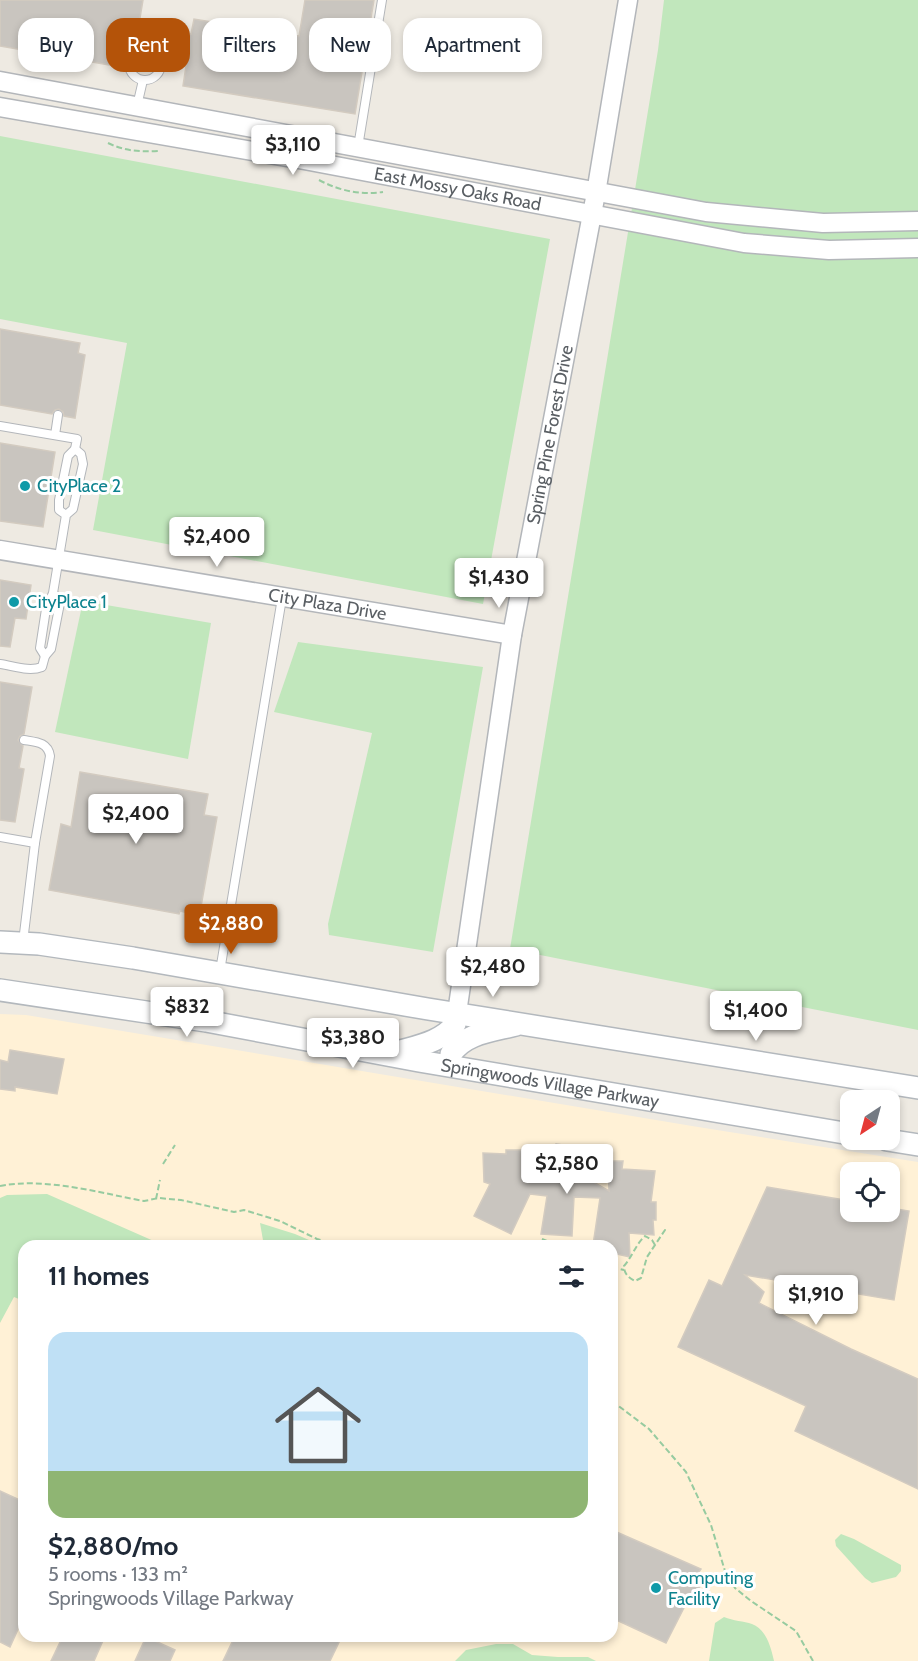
<!DOCTYPE html>
<html lang="en">
<head>
<meta charset="utf-8">
<style>
  :root { --surface:#fff; --page:#f6f6f7; --text:#1f2937; --muted:#747a83; --line:#e0e1e3; --accent:#b45309 }
  body { margin:0; font-family:Cabin,sans-serif; background:var(--page); color:var(--text); height:100vh; display:flex; flex-direction:column; font-size:22px; white-space:nowrap }
  * { box-sizing:border-box; margin:0 }
  p { font-size:20px; color:var(--muted) }
  .icon { flex:none; width:33px; height:33px; fill:none; stroke:currentColor; stroke-width:2; stroke-linecap:round; stroke-linejoin:round }
  .map { position:relative; flex:1; overflow:hidden }
  .panel { position:absolute; left:18px; top:1240px; width:600px; height:402px; display:flex; flex-direction:column; background:var(--surface); border-radius:18px; box-shadow:0 3px 9px #0003 }
  .panel>* { flex:none }
  .guide { position:absolute; left:18px; top:18px; width:600px; height:54px; display:flex; gap:12px }
  .needle { width:39px; rotate:216deg }
  .buttons { position:absolute; left:840px; top:1090px; display:grid; gap:12px }
  .buttons a { display:grid; place-items:center; width:60px; height:60px; border-radius:12px; background:var(--surface); box-shadow:0 3px 9px #0003; font-size:30px }
  .price { position:absolute; translate:-50% -51px; padding:0 14px; border-radius:6px; background:#fff; color:#222; font-size:20px; line-height:39px; filter:drop-shadow(0 2px 3px #0008) }
  .price::after { content:''; position:absolute; left:50%; top:36px; width:18px; height:14px; margin-left:-9px; background:inherit; clip-path:polygon(0 0,100% 0,50% 100%) }
  .price.on { background:var(--accent); color:#fff }
  ul { padding:0; list-style:none }
  li { display:grid; align-content:center; gap:12px; height:318px; padding:0 30px }
  li+li { border-top:2px solid var(--line) }
  li span { display:grid; place-items:center; height:186px; border-radius:18px; color:#555 }
  li>.icon { margin-inline-start:auto }
  span .icon { width:108px; height:108px; fill:#fffc; stroke-width:1 }
  li b { font-size:26px }
  h2 { display:flex; justify-content:space-between; align-items:center; height:72px; padding:0 30px; font-size:26px }
  .tag { padding:0 21px; border-radius:18px; background:var(--surface); box-shadow:0 3px 9px #0003; font-size:21px; line-height:54px }
  .tag.on { background:var(--accent); color:#fff }
  .map>svg:first-child { display:block }
</style>
</head>
<body>
<div class="map">
<svg width="918" height="1661" viewBox="0 0 918 1661">
  <rect width="100%" height="100%" fill="#eeeae2"/>
  <!-- commercial -->
  <path fill="#fff1d6" fill-rule="evenodd" d="M 0,1014 L 26,1015 L 692,1126 L 918,1162 L 918,1661 L 0,1661 ZM 850,1173 L 890,1173 L 890,1212 L 850,1212 ZM 24,1246 L 612,1246 L 612,1636 L 24,1636 Z"/>
  <!-- green -->
  <g fill="#c1e7bc">
    <path d="M 664,0 L 918,0 L 918,1030 L 510,949 L 658,50 Z"/>
    <path d="M 0,136 L 550,239 L 483,604 L 93,530 L 127,343 L 0,319 Z"/>
    <path d="M 83,601 L 211,623 L 188,759 L 55,732 Z"/>
    <path d="M 298,642 L 483,667 L 433,952 L 329,935 L 328,924 L 372,733 L 274,712 Z"/>
    <path d="M 47,1194 L 156,1242 L 160,1246 L 24,1246 L 24,1301 L 14,1297 L 0,1323 L 0,1198 L 7,1195 Z"/>
    <path d="M 260,1223 L 295,1234 L 323,1246 L 264,1246 Z"/>
    <path d="M 841,1534 L 854,1539 L 901,1565 L 901,1571 L 896,1577 L 872,1583 L 865,1578 L 836,1546 L 835,1540 Z"/>
    <path d="M 724,1617 C 733,1621 744,1621 752,1624 C 767,1630 771,1648 774,1661 L 709,1661 L 715,1623 Z"/>
    <path d="M 496,1644 L 513,1644 L 532,1655 L 558,1657 L 588,1657 L 596,1661 L 455,1661 L 466,1650 Z"/>
  </g>
  <!-- building -->
  <g fill="#c9c5bf" stroke="#d3cbc0" stroke-width="1.5">
    <path d="M 0,0 L 143,0 L 139,24 L 191,34 L 194,19 L 299,36 L 305,0 L 374,0 L 355,114 L 183,86 L 189,46 L 137,37 L 133,62 L 128,61 L 126,68 L 0,46 Z"/>
    <path d="M 0,329 L 80,343 L 78,353 L 85,355 L 75,418 L 64,416 L 63,412 L 59,409 L 55,410 L 52,414 L 0,405 Z"/>
    <path d="M 0,443 L 55,452 L 43,527 L 0,521 Z"/>
    <path d="M 0,580 L 31,585 L 26,619 L 15,618 L 10,647 L 0,646 Z"/>
    <path d="M 0,682 L 32,687 L 24,734 L 20,736 L 18,740 L 23,746 L 19,768 L 24,769 L 15,822 L 0,820 Z"/>
    <path d="M 80,772 L 208,794 L 204,815 L 217,817 L 200,912 L 190,910 L 189,913 L 180,911 L 179,914 L 49,890 L 61,824 L 71,827 Z"/>
    <path d="M 10,1050 L 64,1059 L 57,1094 L 15,1087 L 15,1091 L 0,1089 L 0,1060 L 8,1062 Z"/>
    <path d="M 556,1144 L 576,1147 L 574,1171 L 609,1191 L 608,1161 L 623,1161 L 622,1169 L 655,1171 L 651,1202 L 656,1202 L 656,1220 L 653,1220 L 654,1235 L 629,1233 L 630,1257 L 612,1253 L 612,1246 L 595,1246 L 593,1245 L 600,1198 L 574,1197 L 572,1236 L 541,1234 L 547,1196 L 530,1194 L 511,1234 L 474,1216 L 490,1184 L 484,1182 L 483,1153 L 506,1154 L 506,1150 L 530,1150 L 548,1153 L 548,1149 L 556,1149 Z"/>
    <path d="M 767,1187 L 850,1201 L 850,1212 L 890,1212 L 890,1208 L 909,1211 L 894,1300 L 745,1275 L 764,1292 L 759,1303 L 851,1349 L 918,1379 L 918,1489 L 795,1431 L 806,1406 L 678,1347 L 709,1280 L 722,1286 Z"/>
    <path d="M 0,1491 L 24,1502 L 24,1616 L 10,1647 L 0,1642 Z"/>
    <path d="M 612,1530 L 701,1569 L 696,1576 L 703,1579 L 695,1598 L 690,1596 L 666,1643 L 612,1618 Z"/>
    <path d="M 63,1636 L 105,1636 L 94,1661 L 51,1661 Z"/>
    <path d="M 235,1636 L 342,1636 L 330,1661 L 223,1661 Z"/>
    <path d="M 146,1637 L 175,1650 L 170,1661 L 135,1661 Z"/>
  </g>
  <g fill="none" stroke-linecap="round" stroke-linejoin="round">
    <!-- service casing -->
    <g stroke="#b3b6ba" stroke-width="10">
      <g id="service">
        <circle cx="145" cy="64" r="16"/>
        <path d="M 137,106 L 143,80"/>
        <path d="M 358,147 L 382,0"/>
        <path d="M 0,426 L 77,439 L 75,449"/>
        <path d="M 55,435 L 58,415"/>
        <path d="M 53,593 L 59,599 L 60,603 L 51,649 L 45,656 L 40,648 L 46,609 L 53,593 L 66,515 L 73,509 L 83,464 L 81,454 L 75,449 L 68,456 L 59,500 L 59,510 L 66,515"/>
        <path d="M 0,664 C 14,666 29,672 42,667 L 45,656"/>
        <path d="M 0,837 L 35,843"/>
        <path d="M 23,942 L 35,843 L 50,756 C 48,742 36,742 24,740"/>
        <path d="M 220,971 L 282,598"/>
      </g>
    </g>
    <!-- tertiary casing -->
    <g stroke="#b3b6ba" stroke-width="21">
      <g id="tertiary">
        <path d="M 0,81 L 706,212 L 823,223 L 918,221"/>
        <path id="s1" d="M 0,107 L 304,160 L 744,243 L 829,250 L 918,248"/>
        <path id="s2" d="M 0,550 L 512,635"/>
        <path id="s3" d="M 457,1013 L 512,635 L 596,193 L 628,0"/>
      </g>
    </g>
    <!-- secondary casing -->
    <g stroke="#b3b8bd" stroke-width="24">
      <g id="secondary">
        <path d="M 0,942 L 39,944 L 133,958 L 428,1009 L 918,1088"/>
        <path id="s4" d="M 0,990 L 206,1021 L 419,1061 L 850,1134"/>
        <path d="M 391,1054 C 412,1047 442,1043 455,1024"/>
        <path d="M 451,1054 C 465,1033 493,1031 516,1025"/>
        <path d="M 887,1140 L 918,1145"/>
      </g>
    </g>
    <!-- path -->
    <g stroke="#97cba0" stroke-width="2" stroke-dasharray="6 3" stroke-linecap="butt">
      <path d="M 108,143 C 124,151 140,152 158,151"/>
      <path d="M 319,180 C 340,191 360,195 383,192"/>
      <path d="M 163,1164 L 175,1145"/>
      <path d="M 0,1186 C 45,1177 100,1193 144,1201 L 159,1198 L 181,1200 L 234,1212 L 244,1210 L 280,1221 L 317,1239 L 341,1246"/>
      <path d="M 156,1199 L 160,1180"/>
      <path d="M 542,1239 L 559,1246"/>
      <path d="M 655,1245 L 652,1240 L 645,1236 C 636,1244 632,1257 624,1266 C 624,1274 629,1278 635,1281 L 641,1278 L 647,1257 L 665,1230 L 665,1227"/>
      <path d="M 561,1246 L 566,1245 L 570,1246"/>
      <path d="M 612,1267 L 624,1270"/>
      <path d="M 612,1299 L 613,1300"/>
      <path d="M 612,1401 L 649,1429 L 686,1472 L 711,1525 L 725,1571 L 735,1588 L 751,1601 L 796,1631 L 813,1661"/>
    </g>
    <!-- service -->
    <use href="#service" stroke="#fff" stroke-width="8"/>
    <!-- tertiary -->
    <use href="#tertiary" stroke="#fff" stroke-width="18"/>
    <!-- secondary -->
    <use href="#secondary" stroke="#fff" stroke-width="21"/>
  </g>
  <!-- markers -->
  <g fill="#0f9aa8" stroke="#fff" stroke-width="2">
    <circle cx="25" cy="486" r="6"/>
    <circle cx="14" cy="602" r="6"/>
    <circle cx="656" cy="1588" r="6"/>
  </g>
  <g text-anchor="middle" dominant-baseline="central" stroke-width="6" stroke-linejoin="round" paint-order="stroke">
    <!-- street labels -->
    <g font-size="18" fill="#5a5f64" stroke="#fff">
      <text stroke="none"><textPath href="#s1" startOffset="465">East Mossy Oaks Road</textPath></text>
      <text stroke="none"><textPath href="#s3" startOffset="586">Spring Pine Forest Drive</textPath></text>
      <text stroke="none"><textPath href="#s2" startOffset="332">City Plaza Drive</textPath></text>
      <text stroke="none"><textPath href="#s4" startOffset="558">Springwoods Village Parkway</textPath></text>
    </g>
    <!-- culture labels -->
    <g font-size="18" fill="#0d838f" stroke="#fff" text-anchor="start">
      <text x="37" y="486">CityPlace 2</text>
      <text x="26" y="602">CityPlace 1</text>
      <text x="668" y="1578">Computing<tspan x="668" dy="21">Facility</tspan></text>
    </g>
  </g>
</svg>
<div class="buttons">
<a><svg class="needle" viewBox="-14 -14 28 28"><path d="M0-13l5 13h-10z" fill="#e53935"/><path d="M0 13l5-13h-10z" fill="#747a83"/></svg></a>
<a><svg class="icon" aria-label="locate" viewBox="0 0 24 24"><circle cx="12" cy="12" r="6"/><path d="M12 2v4M12 18v4M2 12h4M18 12h4"/></svg></a>
</div>
<b class="price" style="left:293px;top:176px">$3,110</b>
<b class="price" style="left:217px;top:568px">$2,400</b>
<b class="price" style="left:499px;top:609px">$1,430</b>
<b class="price" style="left:136px;top:845px">$2,400</b>
<b class="price on" style="left:231px;top:955px">$2,880</b>
<b class="price" style="left:493px;top:998px">$2,480</b>
<b class="price" style="left:187px;top:1038px">$832</b>
<b class="price" style="left:756px;top:1042px">$1,400</b>
<b class="price" style="left:353px;top:1069px">$3,380</b>
<b class="price" style="left:567px;top:1195px">$2,580</b>
<b class="price" style="left:816px;top:1326px">$1,910</b>
<div class="guide">
<a class="tag">Buy</a>
<a class="tag on">Rent</a>
<a class="tag">Filters</a>
<a class="tag">New</a>
<a class="tag">Apartment</a>
</div>
<section class="panel">
<h2>11 homes<svg class="icon" aria-label="filters" viewBox="0 0 24 24"><path d="M4 7h16M4 17h16"/><circle cx="9" cy="7" r="2"/><circle cx="15" cy="17" r="2"/></svg></h2>
<ul>
<li><span style="background:linear-gradient(#bfe0f5 75%,#8fb573 0)"><svg class="icon" aria-label="home" viewBox="0 0 24 24"><path d="M3 11l9-7 9 7M6 9v11h12V9"/></svg></span><div><b>$2,880/mo</b><p>5 rooms · 133 m²</p><p>Springwoods Village Parkway</p></div></li>
</ul>
</section>
</div>
</body>
</html>
